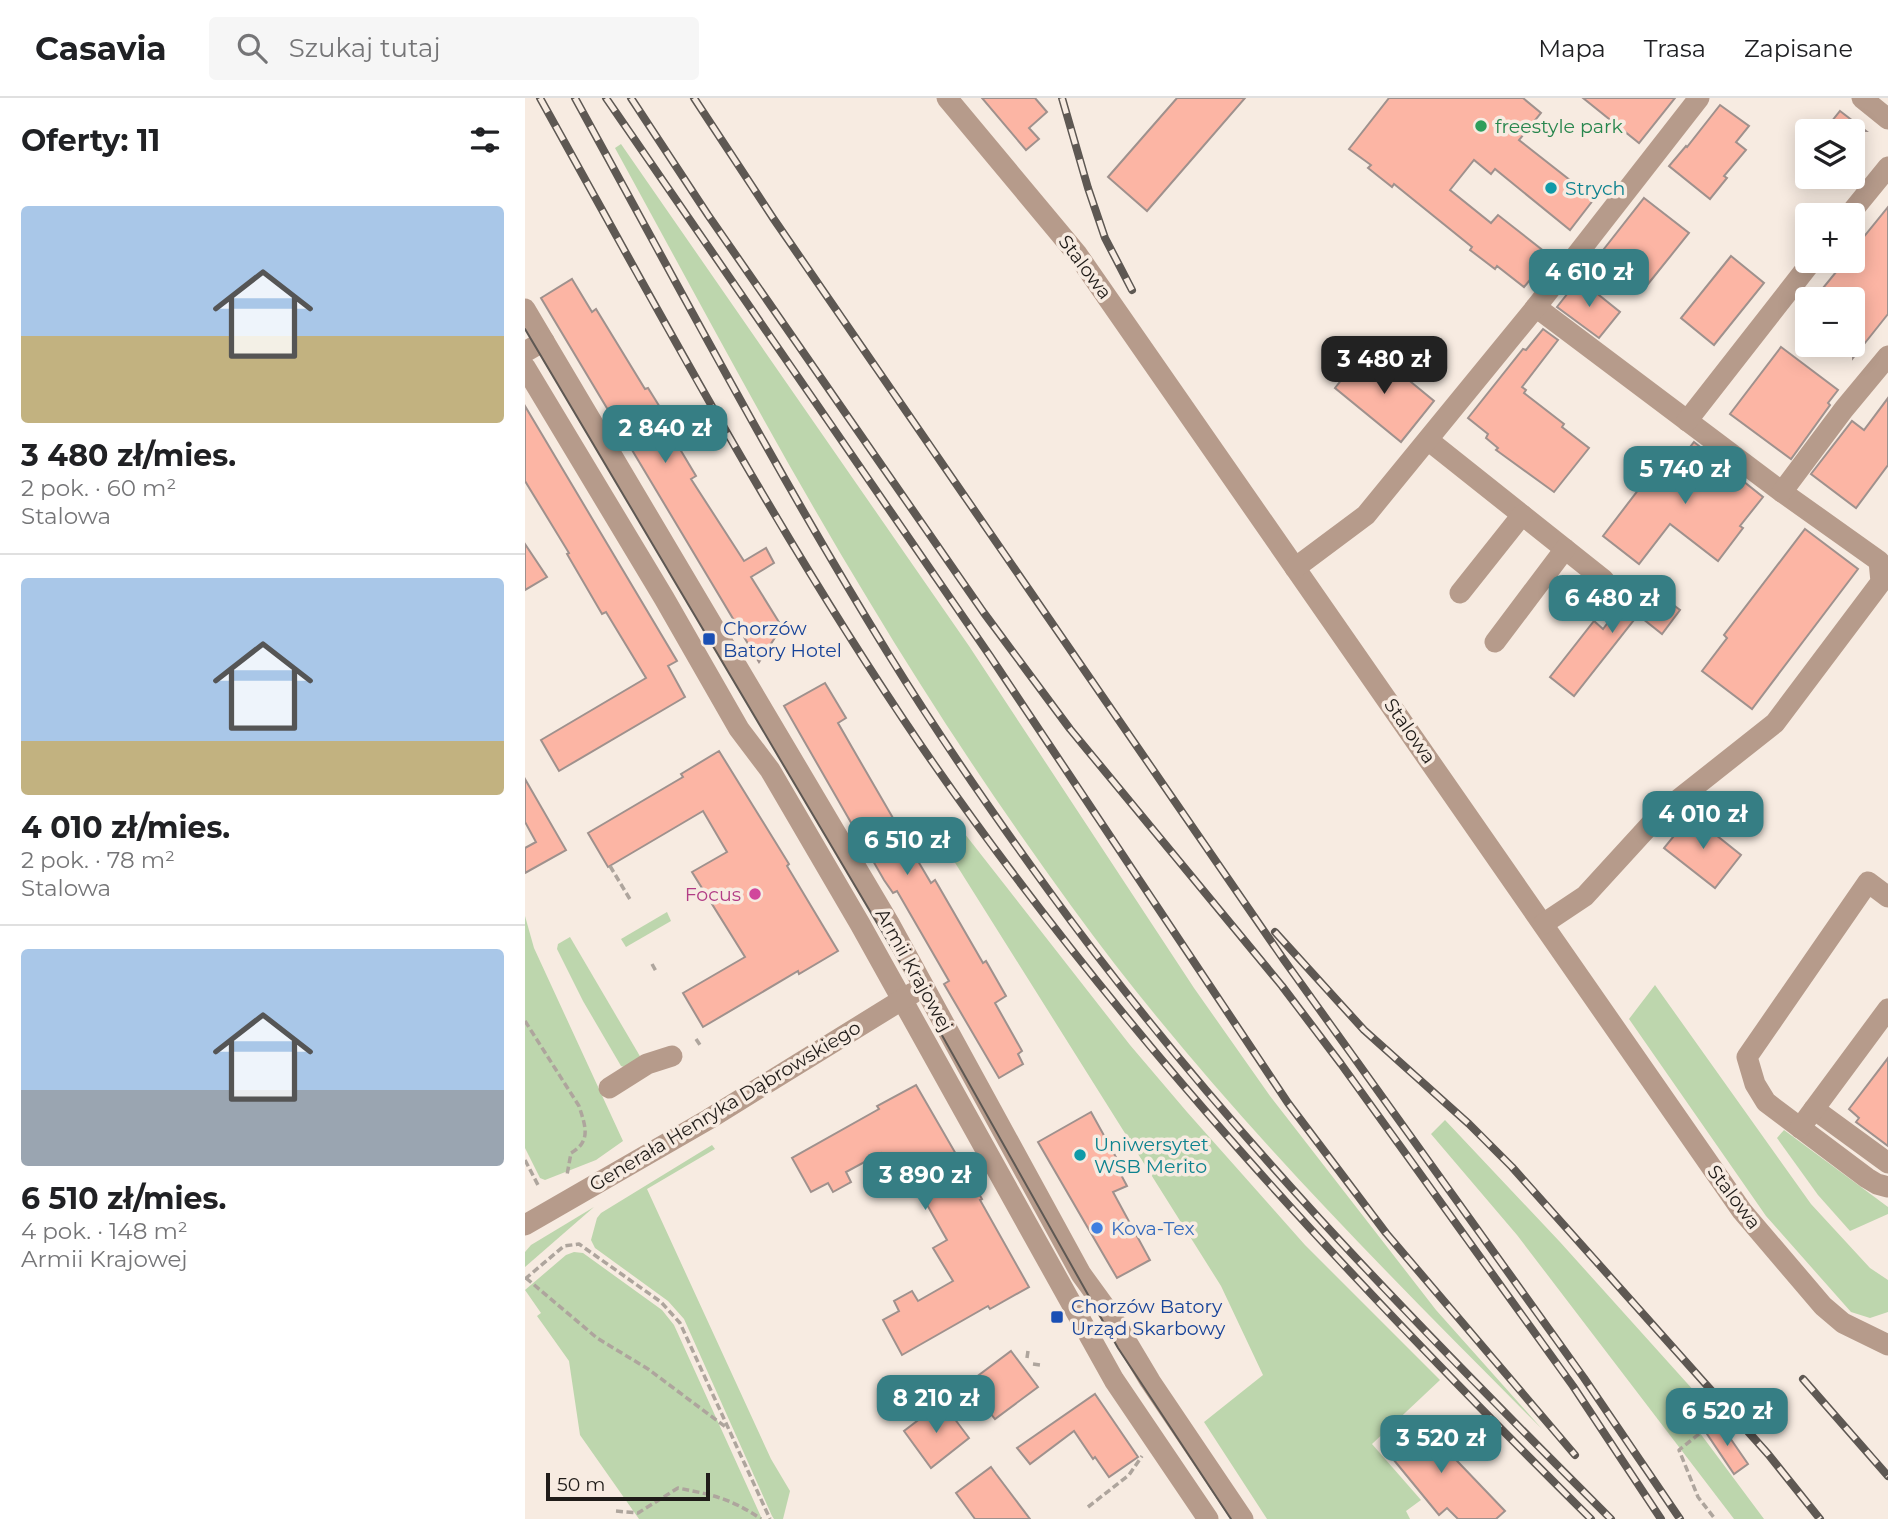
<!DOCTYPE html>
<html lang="pl">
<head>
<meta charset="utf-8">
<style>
  :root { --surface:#fff; --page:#f6f6f6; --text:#202124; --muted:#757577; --line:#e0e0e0; --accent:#367e84 }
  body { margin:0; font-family:Montserrat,sans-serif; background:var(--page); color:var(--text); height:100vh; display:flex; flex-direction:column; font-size:26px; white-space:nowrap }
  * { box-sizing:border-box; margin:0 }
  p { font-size:23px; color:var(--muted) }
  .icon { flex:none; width:38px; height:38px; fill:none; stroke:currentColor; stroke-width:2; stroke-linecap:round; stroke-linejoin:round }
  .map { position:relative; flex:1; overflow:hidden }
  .side { display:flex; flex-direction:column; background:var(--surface); width:525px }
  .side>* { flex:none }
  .tools { position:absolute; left:1270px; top:21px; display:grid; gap:14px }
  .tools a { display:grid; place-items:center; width:70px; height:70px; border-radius:7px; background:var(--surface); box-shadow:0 4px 18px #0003; font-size:35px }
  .scale { position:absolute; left:21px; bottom:18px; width:164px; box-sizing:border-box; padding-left:7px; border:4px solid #201c19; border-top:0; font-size:19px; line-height:24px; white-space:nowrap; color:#201c19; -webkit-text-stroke:5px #f7ebe1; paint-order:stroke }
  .price { position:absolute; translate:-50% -60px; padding:0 16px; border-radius:14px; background:var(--accent); color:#fff; font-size:23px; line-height:46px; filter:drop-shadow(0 2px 4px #0008) }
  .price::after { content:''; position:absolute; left:50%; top:42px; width:21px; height:16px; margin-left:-10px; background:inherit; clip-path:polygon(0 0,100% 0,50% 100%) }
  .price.active { background:#222; color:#fff }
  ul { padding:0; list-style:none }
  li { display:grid; align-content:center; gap:14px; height:371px; padding:0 21px }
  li+li { border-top:2px solid var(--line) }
  li span { display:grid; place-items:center; height:217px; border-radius:7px; color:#555 }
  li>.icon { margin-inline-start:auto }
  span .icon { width:126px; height:126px; fill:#fffc; stroke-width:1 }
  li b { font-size:30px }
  h2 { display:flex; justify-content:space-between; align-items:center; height:84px; padding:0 21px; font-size:30px }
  header { display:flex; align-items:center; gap:42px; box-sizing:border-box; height:98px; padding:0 35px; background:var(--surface); border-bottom:2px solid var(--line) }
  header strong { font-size:33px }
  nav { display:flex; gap:38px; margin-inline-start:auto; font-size:24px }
  .search { width:490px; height:63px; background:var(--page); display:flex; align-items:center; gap:18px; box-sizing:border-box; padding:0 24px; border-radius:7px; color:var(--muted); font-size:26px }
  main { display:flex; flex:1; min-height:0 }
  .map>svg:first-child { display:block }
</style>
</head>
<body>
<header>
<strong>Casavia</strong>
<div class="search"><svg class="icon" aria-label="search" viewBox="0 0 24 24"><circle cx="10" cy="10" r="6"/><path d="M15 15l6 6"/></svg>Szukaj tutaj</div>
<nav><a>Mapa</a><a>Trasa</a><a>Zapisane</a></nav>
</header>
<main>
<section class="side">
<h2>Oferty: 11<svg class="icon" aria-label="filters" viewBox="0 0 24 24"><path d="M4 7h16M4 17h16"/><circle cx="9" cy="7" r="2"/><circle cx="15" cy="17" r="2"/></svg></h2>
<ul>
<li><span style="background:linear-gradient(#a9c7e8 60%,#c2b280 0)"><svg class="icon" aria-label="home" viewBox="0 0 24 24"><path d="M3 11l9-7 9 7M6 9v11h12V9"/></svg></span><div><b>3 480 zł/mies.</b><p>2 pok. · 60 m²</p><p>Stalowa</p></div></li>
<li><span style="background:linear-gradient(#a9c7e8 75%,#c2b280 0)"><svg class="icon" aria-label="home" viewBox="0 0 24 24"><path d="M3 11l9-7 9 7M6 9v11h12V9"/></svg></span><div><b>4 010 zł/mies.</b><p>2 pok. · 78 m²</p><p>Stalowa</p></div></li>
<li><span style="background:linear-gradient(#a9c7e8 65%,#9aa5b1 0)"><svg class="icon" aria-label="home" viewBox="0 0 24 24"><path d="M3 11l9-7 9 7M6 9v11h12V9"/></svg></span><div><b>6 510 zł/mies.</b><p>4 pok. · 148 m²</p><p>Armii Krajowej</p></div></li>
</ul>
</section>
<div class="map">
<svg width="1363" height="1421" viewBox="0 0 1363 1421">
  <rect width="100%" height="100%" fill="#f7ebe1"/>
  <!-- green -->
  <g fill="#bdd6ad">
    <path d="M 96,46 L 444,548 L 669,890 L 745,998 L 911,1212 L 1017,1331 C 852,1165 685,999 547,809 C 475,710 407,608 344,503 C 254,355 173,201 90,50 Z"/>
    <path d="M 436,731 L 605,947 L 662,1014 L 780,1147 L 915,1282 L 847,1346 L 896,1402 L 881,1413 L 885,1421 L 742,1421 L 679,1324 L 738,1277 L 696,1188 L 417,744 Z"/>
    <path d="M 142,814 L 146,823 L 101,849 L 96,841 Z"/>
    <path d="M 0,818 L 9,850 L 98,1043 L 71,1062 L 20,1082 L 15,1080 L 0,1050 Z"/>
    <path d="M 45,839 L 116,960 L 99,969 L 96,968 L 58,903 L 32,851 L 33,846 Z"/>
    <path d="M 1130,887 L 1286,1106 L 1345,1170 L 1363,1182 L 1363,1214 L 1345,1220 L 1326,1214 L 1241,1118 L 1104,921 Z"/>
    <path d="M 920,1022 L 1035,1144 L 1188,1314 L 1169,1327 L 1239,1421 L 1209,1421 L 992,1137 L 906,1036 Z"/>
    <path d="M 1259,1032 L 1363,1109 L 1363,1116 L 1325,1133 L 1293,1097 L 1252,1040 Z"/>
    <path d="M 187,1047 L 190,1051 L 122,1091 L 246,1361 L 265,1393 L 258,1421 L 249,1421 L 247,1418 L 159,1221 L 143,1203 L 70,1150 L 66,1142 L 72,1120 L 76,1115 Z"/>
    <path d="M 69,1109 L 0,1169 L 0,1154 L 6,1147 Z"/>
    <path d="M 49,1154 L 58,1155 L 137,1212 L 149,1227 L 237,1421 L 114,1421 L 55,1337 L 44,1263 L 12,1218 L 16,1215 L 0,1192 L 41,1157 Z"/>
  </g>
  <!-- building -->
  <g fill="#fcb5a4" stroke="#9f918d" stroke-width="2">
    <path d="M 457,0 L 510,0 L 522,14 L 504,30 L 514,41 L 501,52 Z"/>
    <path d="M 652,0 L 720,0 L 622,113 L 583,79 Z"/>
    <path d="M 864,0 L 998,0 L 1016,15 L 994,42 L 1069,101 L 1045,132 L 970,71 L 966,76 L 949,62 L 925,92 L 966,125 L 973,117 L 1025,158 L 999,189 L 972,168 L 970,171 L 945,152 L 947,149 L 869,86 L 867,89 L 843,70 L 846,67 L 824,51 Z"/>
    <path d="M 1058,0 L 1150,0 L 1114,45 Z"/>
    <path d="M 1195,7 L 1224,28 L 1211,44 L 1221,52 L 1199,78 L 1202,80 L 1185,101 L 1144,68 L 1161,48 L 1162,49 Z"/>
    <path d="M 1315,13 L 1341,33 L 1299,33 Z"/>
    <path d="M 1119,100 L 1164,135 L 1119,191 L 1075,156 Z"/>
    <path d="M 1363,109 L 1363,216 L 1328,260 L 1328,201 L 1289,201 L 1320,163 L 1328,163 L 1328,152 Z"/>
    <path d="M 1206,158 L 1239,185 L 1189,247 L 1156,220 Z"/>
    <path d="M 47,181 L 67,214 L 71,211 L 120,291 L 123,290 L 138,314 L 134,316 L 171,378 L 166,381 L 219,463 L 241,450 L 249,465 L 226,479 L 257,529 L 234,564 L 16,200 Z"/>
    <path d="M 1054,181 L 1095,214 L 1074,240 L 1032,209 Z"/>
    <path d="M 1018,231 L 1033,242 L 997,289 L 1001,292 L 999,295 L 1039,326 L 1037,329 L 1064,350 L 1029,394 L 971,352 L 973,350 L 961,340 L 963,336 L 943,320 L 998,251 L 1001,252 Z"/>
    <path d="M 1256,249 L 1313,292 L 1303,305 L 1305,307 L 1266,361 L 1205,316 Z"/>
    <path d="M 840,252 L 877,282 L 880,279 L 909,303 L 876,344 L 810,290 Z"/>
    <path d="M 1363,300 L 1363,367 L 1331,410 L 1286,376 L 1327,323 L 1339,332 Z"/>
    <path d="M 0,308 L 152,563 L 143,568 L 160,599 L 34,673 L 16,642 L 121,580 L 81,514 L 77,516 L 42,456 L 44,455 L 0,383 Z"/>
    <path d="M 1169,344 L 1238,399 L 1215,428 L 1218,430 L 1193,463 L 1145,426 L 1114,466 L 1078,438 L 1140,357 L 1152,366 Z"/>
    <path d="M 1280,431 L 1333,471 L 1227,611 L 1177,573 L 1202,540 L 1199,537 Z"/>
    <path d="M 0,446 L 22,479 L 0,492 Z"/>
    <path d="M 1115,482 L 1155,512 L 1137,536 L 1113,517 L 1049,598 L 1025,579 L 1069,523 L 1078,531 Z"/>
    <path d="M 300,585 L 321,620 L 313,625 L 332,658 L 379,739 L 383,737 L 391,751 L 387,753 L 406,785 L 410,782 L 458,865 L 461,863 L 481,898 L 470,905 L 497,953 L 493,956 L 498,966 L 474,980 L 419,886 L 424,883 L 372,793 L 368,795 L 359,782 L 259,608 Z"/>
    <path d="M 194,653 L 264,766 L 262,768 L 313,853 L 274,876 L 273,873 L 178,929 L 158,895 L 220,859 L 167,774 L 202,754 L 178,713 L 83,769 L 63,735 L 158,679 L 156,676 Z"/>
    <path d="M 0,681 L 41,752 L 0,775 L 0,750 L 11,744 L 0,724 Z"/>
    <path d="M 1166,717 L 1216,757 L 1190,790 L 1139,750 Z"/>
    <path d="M 1363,960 L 1363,1048 L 1331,1024 L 1334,1020 L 1324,1011 Z"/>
    <path d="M 391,987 L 457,1101 L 455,1102 L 504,1189 L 465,1211 L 463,1208 L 377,1257 L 358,1222 L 374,1213 L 369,1203 L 387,1193 L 393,1203 L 428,1183 L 408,1150 L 422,1142 L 388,1082 L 374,1089 L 356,1055 L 321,1074 L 326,1084 L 308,1094 L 303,1085 L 286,1094 L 267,1060 L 354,1011 L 352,1008 Z"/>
    <path d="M 566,1014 L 597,1070 L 594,1073 L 602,1088 L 588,1094 L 625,1162 L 592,1180 L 513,1044 Z"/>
    <path d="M 486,1253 L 513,1289 L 470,1321 L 442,1286 Z"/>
    <path d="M 570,1296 L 613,1359 L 584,1379 L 570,1359 L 568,1361 L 549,1333 L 505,1366 L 492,1350 Z"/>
    <path d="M 417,1304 L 444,1340 L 406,1370 L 379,1333 Z"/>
    <path d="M 891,1320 L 980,1413 L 971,1421 L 933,1421 L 922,1410 L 914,1417 L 859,1350 Z"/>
    <path d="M 1194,1324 L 1223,1366 L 1209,1376 L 1180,1333 Z"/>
    <path d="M 466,1369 L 471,1376 L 505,1421 L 450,1421 L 431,1395 Z"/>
  </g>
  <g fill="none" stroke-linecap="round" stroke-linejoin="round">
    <!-- path -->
    <g stroke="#aea59d" stroke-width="3.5" stroke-dasharray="7 3.5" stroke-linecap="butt">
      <path d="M 85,768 L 106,803"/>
      <path d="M 127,866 L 132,875"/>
      <path d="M 0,923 L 54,1008 C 60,1027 67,1043 46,1055 L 42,1077"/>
      <path d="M 171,941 L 175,947"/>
      <path d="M 0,1062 L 13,1087"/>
      <path d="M 1,1180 L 72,1240 L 123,1271 L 202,1330"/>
      <path d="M 0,1181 L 39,1148 L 54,1146 L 136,1204 L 155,1225 L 245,1421"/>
      <path d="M 502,1260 L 503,1253"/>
      <path d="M 508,1266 L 515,1267"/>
      <path d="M 1174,1336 L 1154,1352 L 1173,1399 L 1190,1421"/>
      <path d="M 563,1409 L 604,1377 L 617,1358"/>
      <path d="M 91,1413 L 113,1415 L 153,1390 C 188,1397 205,1400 236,1421"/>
    </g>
    <!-- minor -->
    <g stroke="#b69b8b" stroke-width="21">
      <path d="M 422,0 L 552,156 L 1217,1113 L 1298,1208 L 1318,1225 L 1363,1247"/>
      <path d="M 1337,0 L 1363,21"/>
      <path d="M 1324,117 L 1363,69"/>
      <path d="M 1011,209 L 1257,394 L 1354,463 L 1356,484 L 1250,625 L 1135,716 L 1060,798 L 1018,826"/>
      <path d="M 0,211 L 364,825 L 556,1176 L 585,1216 L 625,1283 L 718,1421"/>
      <path d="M 0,254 L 19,243"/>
      <path d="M 0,269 L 139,500 L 214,631 L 245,672 L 335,826 L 589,1282 L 683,1421"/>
      <path d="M 1162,323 L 1287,163"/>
      <path d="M 903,342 L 1079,482"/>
      <path d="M 1257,394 L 1319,311 L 1363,258"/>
      <path d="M 770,470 L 841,417 L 1011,209 L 1174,0"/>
      <path d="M 935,495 L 997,417"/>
      <path d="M 970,544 L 1040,451"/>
      <path d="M 1363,799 L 1343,784 L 1222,959 L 1230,986 L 1241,1004 L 1342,1080 L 1352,1086 L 1363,1089"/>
      <path d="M 84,990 L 122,966 L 147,958"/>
      <path d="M 1289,1011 L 1363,1065"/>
      <path d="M 1275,1030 L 1363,911"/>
      <path d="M 0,1127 L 184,1021 L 388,895"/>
    </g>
    <!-- tram -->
    <path stroke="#5e5853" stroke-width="2" d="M 0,231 L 387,884 L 593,1250 L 706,1421"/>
    <!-- rail casing -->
    <g stroke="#5e5853" stroke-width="8">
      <g id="rail">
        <path d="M 15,0 C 137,219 254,439 395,646 C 589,929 823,1180 1066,1421"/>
        <path d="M 50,0 C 153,187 252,376 364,557 C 414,638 468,716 524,793 C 689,1021 887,1223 1086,1421"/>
        <path d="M 81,0 L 465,558 L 763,1005 L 861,1135 L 1050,1357"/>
        <path d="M 106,0 L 183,117 L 459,515 L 545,631 L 757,888 L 816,966 L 1048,1288 L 1136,1421"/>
        <path d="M 169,0 L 248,120 L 759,862 L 1059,1280 L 1155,1421"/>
        <path d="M 537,0 L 563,90 L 580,140 L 607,192"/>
        <path d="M 750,834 L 839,932 L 944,1026 L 987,1069 L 1243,1356 L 1295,1421"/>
        <path d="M 1278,1281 L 1363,1378"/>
      </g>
    </g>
    <!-- rail -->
    <use href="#rail" stroke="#f7ebe1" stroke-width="5" stroke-dasharray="16" stroke-linecap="butt"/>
  </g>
  <!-- markers -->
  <circle fill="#2e9e5b" stroke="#f7ebe1" stroke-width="2.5" cx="956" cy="28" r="7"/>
  <g fill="#0f9aa8" stroke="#f7ebe1" stroke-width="2.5">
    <circle cx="1026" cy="90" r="7"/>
    <circle cx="555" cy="1057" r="7"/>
  </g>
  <g fill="#1a4fb4" stroke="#f7ebe1" stroke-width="2.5">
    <rect x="177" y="534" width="14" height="14" rx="3.5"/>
    <rect x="525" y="1212" width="14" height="14" rx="3.5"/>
  </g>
  <circle fill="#d1479c" stroke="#f7ebe1" stroke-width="2.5" cx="230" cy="796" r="7"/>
  <circle fill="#3f7fe0" stroke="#f7ebe1" stroke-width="2.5" cx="572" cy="1130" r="7"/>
  <g text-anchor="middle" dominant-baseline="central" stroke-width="7" stroke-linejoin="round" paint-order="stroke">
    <!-- leisure labels -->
    <g font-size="19" fill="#27864d" stroke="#f7ebe1" text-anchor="start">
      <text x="970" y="28">freestyle park</text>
    </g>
    <!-- culture labels -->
    <g font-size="19" fill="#0d838f" stroke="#f7ebe1" text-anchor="start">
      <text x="1040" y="90">Strych</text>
      <text x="569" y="1046">Uniwersytet<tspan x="569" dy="22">WSB Merito</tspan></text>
    </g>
    <!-- street labels -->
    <g font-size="19" fill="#201c19" stroke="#f7ebe1">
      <text transform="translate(560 169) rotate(53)">Stalowa</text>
      <text transform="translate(885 633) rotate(55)">Stalowa</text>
      <text transform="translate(389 872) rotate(61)">Armii Krajowej</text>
      <text transform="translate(200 1008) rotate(-31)">Generała Henryka Dąbrowskiego</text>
      <text transform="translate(1209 1099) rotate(53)">Stalowa</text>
    </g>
    <!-- transit labels -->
    <g font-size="19" fill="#164399" stroke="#f7ebe1" text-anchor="start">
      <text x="198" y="530">Chorzów<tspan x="198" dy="22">Batory Hotel</tspan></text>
      <text x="546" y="1208">Chorzów Batory<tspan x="546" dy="22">Urząd Skarbowy</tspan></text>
    </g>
    <!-- hotel labels -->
    <g font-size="19" fill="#b23c85" stroke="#f7ebe1" text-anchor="end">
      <text x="216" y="796">Focus</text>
    </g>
    <!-- shop labels -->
    <g font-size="19" fill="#366cbe" stroke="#f7ebe1" text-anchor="start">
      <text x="586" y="1130">Kova-Tex</text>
    </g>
  </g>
</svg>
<div class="tools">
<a><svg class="icon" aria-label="layers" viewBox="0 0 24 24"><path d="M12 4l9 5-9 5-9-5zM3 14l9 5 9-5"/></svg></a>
<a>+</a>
<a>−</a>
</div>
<div class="scale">50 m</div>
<b class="price" style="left:1064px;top:211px">4 610 zł</b>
<b class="price active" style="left:859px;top:298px">3 480 zł</b>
<b class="price" style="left:140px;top:367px">2 840 zł</b>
<b class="price" style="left:1160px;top:408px">5 740 zł</b>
<b class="price" style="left:1087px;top:537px">6 480 zł</b>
<b class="price" style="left:1178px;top:753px">4 010 zł</b>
<b class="price" style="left:382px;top:779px">6 510 zł</b>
<b class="price" style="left:400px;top:1114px">3 890 zł</b>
<b class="price" style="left:411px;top:1337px">8 210 zł</b>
<b class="price" style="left:1202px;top:1350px">6 520 zł</b>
<b class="price" style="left:916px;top:1377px">3 520 zł</b>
</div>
</main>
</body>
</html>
